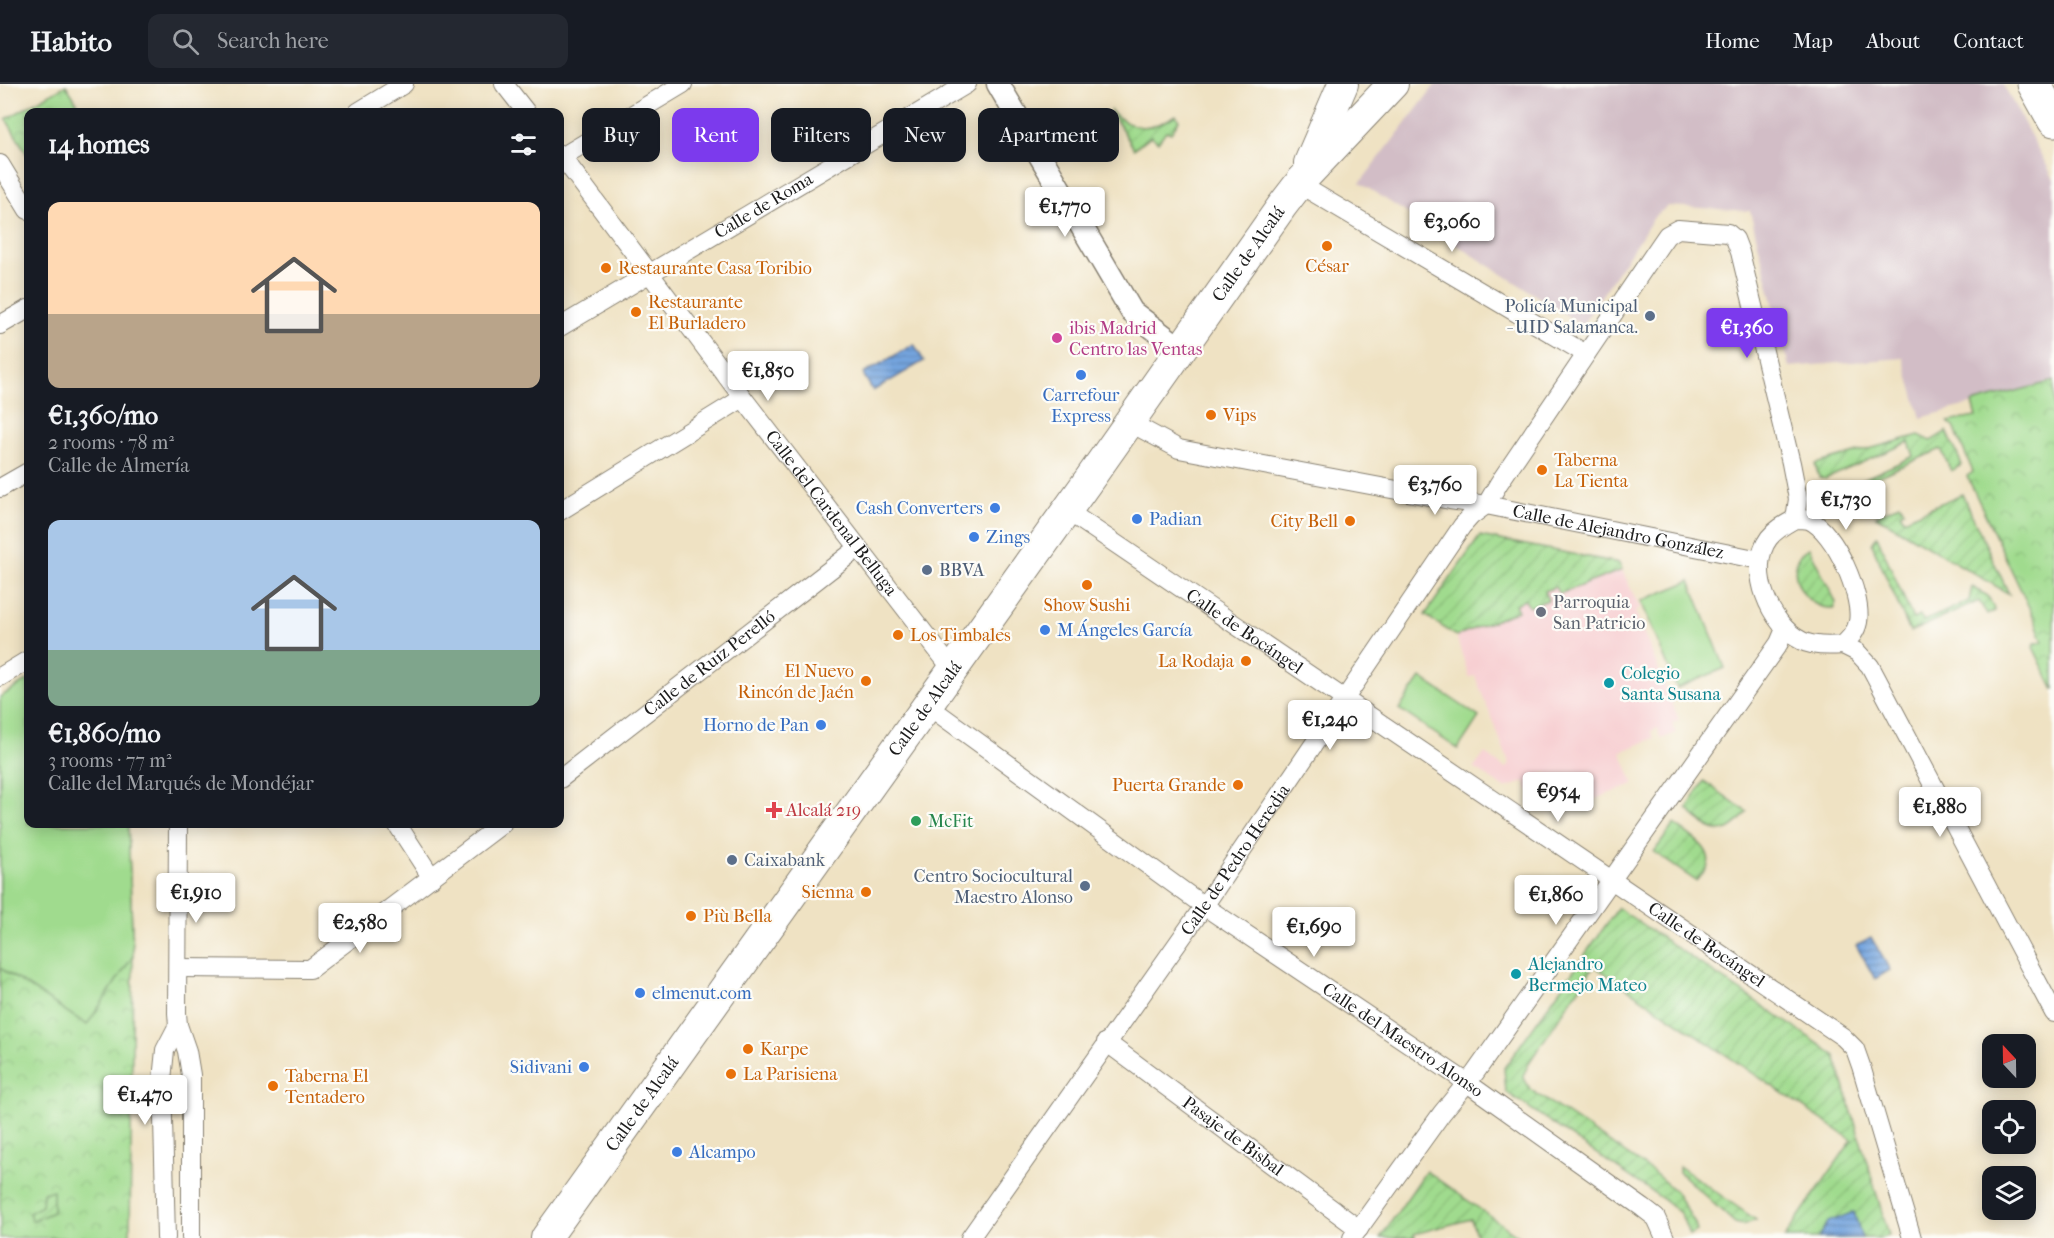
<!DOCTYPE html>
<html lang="en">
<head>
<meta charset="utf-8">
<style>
  :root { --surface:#171b24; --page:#242831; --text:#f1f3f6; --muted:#9ea1a6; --line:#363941; --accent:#7c3aed }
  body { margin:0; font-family:"IM FELL French Canon",serif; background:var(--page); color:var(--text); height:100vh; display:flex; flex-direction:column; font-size:22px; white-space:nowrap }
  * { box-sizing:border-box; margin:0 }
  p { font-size:20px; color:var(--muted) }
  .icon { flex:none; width:33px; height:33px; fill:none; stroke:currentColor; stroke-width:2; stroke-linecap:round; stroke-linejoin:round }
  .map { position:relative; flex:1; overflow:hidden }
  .panel { position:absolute; left:24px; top:24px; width:540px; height:720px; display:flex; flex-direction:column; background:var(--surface); border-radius:12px; box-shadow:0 3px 15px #0003 }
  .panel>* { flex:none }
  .top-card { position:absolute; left:582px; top:24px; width:570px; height:54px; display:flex; gap:12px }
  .needle { width:39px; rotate:338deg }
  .tools { position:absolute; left:1982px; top:950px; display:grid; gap:12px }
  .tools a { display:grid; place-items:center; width:54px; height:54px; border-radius:12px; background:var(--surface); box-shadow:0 3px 15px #0003; font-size:30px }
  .price { position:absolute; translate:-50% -51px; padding:0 14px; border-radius:6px; background:#fff; color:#222; font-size:20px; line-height:39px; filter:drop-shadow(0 2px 3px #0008) }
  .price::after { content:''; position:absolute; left:50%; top:36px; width:18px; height:14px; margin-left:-9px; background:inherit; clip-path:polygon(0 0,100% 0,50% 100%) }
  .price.current { background:var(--accent); color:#fff }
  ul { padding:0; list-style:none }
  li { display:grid; align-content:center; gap:12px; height:318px; padding:0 24px }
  li span { display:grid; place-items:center; height:186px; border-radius:12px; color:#555 }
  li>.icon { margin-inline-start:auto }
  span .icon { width:108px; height:108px; fill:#fffc; stroke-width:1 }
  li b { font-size:26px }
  h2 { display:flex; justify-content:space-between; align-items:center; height:72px; padding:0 24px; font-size:26px }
  .tag { padding:0 21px; border-radius:12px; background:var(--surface); box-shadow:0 3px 15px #0003; font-size:21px; line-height:54px }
  .tag.current { background:var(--accent); color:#fff }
  header { display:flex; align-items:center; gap:36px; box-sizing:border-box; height:84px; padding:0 30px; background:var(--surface); border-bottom:2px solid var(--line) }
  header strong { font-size:28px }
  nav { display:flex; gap:33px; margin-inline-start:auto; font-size:21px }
  .search { width:420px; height:54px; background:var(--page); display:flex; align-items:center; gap:15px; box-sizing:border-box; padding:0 21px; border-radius:12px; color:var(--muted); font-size:22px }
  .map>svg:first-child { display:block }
</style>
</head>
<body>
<header>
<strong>Habito</strong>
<div class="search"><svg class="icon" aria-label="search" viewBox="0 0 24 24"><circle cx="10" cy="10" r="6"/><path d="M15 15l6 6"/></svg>Search here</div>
<nav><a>Home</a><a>Map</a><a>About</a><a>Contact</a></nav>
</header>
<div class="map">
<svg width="2054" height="1154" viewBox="0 0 2054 1154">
  <defs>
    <pattern id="park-crowns" width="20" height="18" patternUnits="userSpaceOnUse" patternTransform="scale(1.5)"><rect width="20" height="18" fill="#a0db8e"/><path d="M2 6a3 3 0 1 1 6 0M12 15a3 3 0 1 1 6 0" fill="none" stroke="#89bb7a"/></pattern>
    <pattern id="garden-furrows" width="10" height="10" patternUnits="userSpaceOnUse" patternTransform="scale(1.5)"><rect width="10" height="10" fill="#a0db8e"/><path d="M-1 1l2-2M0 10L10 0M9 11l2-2" fill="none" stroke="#89bb7a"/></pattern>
    <pattern id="water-rules" width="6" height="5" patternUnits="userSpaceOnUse" patternTransform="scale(1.5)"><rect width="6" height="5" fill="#74a4de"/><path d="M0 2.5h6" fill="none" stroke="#5e85b3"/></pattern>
  </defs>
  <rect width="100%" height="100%" fill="#fdfcf7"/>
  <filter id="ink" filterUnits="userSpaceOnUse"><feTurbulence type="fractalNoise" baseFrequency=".0167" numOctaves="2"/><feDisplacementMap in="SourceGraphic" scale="12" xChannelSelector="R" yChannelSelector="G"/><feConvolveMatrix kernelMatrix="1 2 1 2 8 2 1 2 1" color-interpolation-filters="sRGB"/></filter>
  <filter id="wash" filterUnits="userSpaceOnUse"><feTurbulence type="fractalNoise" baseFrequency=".008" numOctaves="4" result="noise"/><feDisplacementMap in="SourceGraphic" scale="24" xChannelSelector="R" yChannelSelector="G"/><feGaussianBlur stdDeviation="1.35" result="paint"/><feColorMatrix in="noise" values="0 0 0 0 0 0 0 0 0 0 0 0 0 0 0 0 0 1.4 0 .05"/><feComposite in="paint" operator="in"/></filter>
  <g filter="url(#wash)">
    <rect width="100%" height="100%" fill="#efe2c3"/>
    <!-- built -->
    <path fill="#f7cfd2" d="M 1622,486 L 1640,524 L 1635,527 L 1679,636 L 1672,639 L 1676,649 L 1661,655 L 1657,644 L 1651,647 L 1654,654 L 1621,668 L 1634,700 L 1582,720 L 1569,689 L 1550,697 L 1547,689 L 1540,691 L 1544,701 L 1529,707 L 1525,698 L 1505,704 L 1474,684 L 1485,669 L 1505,684 L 1510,681 L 1475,592 L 1469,593 L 1456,552 L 1518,527 L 1515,520 L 1525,515 L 1548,516 L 1545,507 L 1556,503 L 1559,510 Z"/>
    <!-- industrial -->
    <path fill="#d2bdc6" d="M 1436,0 L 2003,0 L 2054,95 L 2054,297 L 1921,334 L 1903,274 L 1789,283 L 1750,127 L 1668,122 L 1655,132 L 1582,241 L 1360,99 Z"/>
    <!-- park -->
    <g fill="url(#park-crowns)" stroke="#5e7c55" stroke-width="1.5">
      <path d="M 66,1 L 83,28 L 28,28 L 28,72 L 6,35 Z"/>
      <path d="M 2054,297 L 2054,606 L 2033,563 L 2035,559 L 2043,558 L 2035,536 L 1967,392 L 1973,388 L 1954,343 L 1948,338 L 1976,333 L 1972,319 Z"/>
      <path d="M 28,596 L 28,740 L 128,740 L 133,872 L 130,1154 L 0,1154 L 0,613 Z"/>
    </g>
    <!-- garden -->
    <g fill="url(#garden-furrows)" stroke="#5e7c55" stroke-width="1.5">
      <path d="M 1110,26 C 1132,48 1151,47 1176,31 L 1179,36 L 1171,49 L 1166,47 L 1158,58 L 1151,52 L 1134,65 Z"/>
      <path d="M 1947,347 L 1962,381 L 1951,387 L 1941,365 L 1854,403 L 1856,410 L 1881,419 L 1872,423 L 1835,408 L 1914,372 L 1909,358 L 1825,395 L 1819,393 L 1815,380 L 1919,351 L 1931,357 Z"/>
      <path d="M 1962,410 L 2009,510 L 1876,432 L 1900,420 L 1904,427 L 1900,429 L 1904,435 Z"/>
      <path d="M 1480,452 L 1619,479 L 1622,486 L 1559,510 L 1555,503 L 1545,507 L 1548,516 L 1529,523 L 1525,516 L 1515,520 L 1518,527 L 1456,552 L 1425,531 Z"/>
      <path d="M 1877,452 L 1913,535 L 1920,532 L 1924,537 L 1969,517 L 1972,503 L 1988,512 L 1995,527 L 1987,531 L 1979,517 L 1910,548 L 1872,460 Z"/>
      <path d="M 1809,464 L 1836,518 L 1834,524 C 1827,524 1822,524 1815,520 C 1796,510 1785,474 1809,464 Z"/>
      <path d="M 1704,697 L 1747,728 C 1722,760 1711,746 1687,725 Z"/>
      <path d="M 1674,740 C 1686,749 1718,766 1706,785 C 1704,789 1699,793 1696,797 L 1654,768 Z"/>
      <path d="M 1618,824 L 1825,964 L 1835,972 L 1889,1151 L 1882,1154 L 1784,1154 L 1852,1056 L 1594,882 L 1530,977 L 1523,992 L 1530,1005 L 1652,1087 L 1675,1107 L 1695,1139 L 1697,1147 L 1689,1151 L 1681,1130 L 1667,1118 L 1506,1008 L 1504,984 Z"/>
      <path d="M 1679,1082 L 1756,1136 L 1743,1141 L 1735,1139 L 1679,1088 Z"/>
      <path d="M 1426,1087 L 1521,1154 L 1477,1154 L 1471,1135 L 1414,1150 L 1415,1154 L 1380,1154 Z"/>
      <path d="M 53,1106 L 53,1128 L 32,1137 L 29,1129 L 42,1122 L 43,1109 Z"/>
    </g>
    <!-- pitch -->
    <g fill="#a0db8e" stroke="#5e7c55" stroke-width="1.5">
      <path d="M 1690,497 L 1725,584 L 1677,604 L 1641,517 Z"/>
      <path d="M 1421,594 L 1479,633 L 1458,665 L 1399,625 Z"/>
      <path d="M 28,596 L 28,740 L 128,740 L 133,872 L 87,941 L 0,884 L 0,613 Z"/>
    </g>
    <!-- water -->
    <g fill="url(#water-rules)" stroke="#48607d" stroke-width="1.5">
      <path d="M 914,260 L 924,277 L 873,307 L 863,290 Z"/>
      <path d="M 1871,853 L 1890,886 L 1875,895 L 1856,861 Z"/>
      <path d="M 1854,1128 L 1862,1154 L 1819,1154 L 1828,1138 Z"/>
    </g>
  </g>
  <g filter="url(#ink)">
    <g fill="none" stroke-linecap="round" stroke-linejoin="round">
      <!-- minor casing -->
      <g stroke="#867f70" stroke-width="20">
        <g id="minor">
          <path d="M 504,0 L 526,28"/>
          <path d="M 358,28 L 404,0"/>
          <path id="s1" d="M 560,70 L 743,314 L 952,585"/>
          <path d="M 560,74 L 683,0"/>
          <path d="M 0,80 L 28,126"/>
          <path d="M 1299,100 L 1586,270"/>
          <path d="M 0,241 L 28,225"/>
          <path id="s2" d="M 560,243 L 967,0"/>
          <path id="s3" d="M 1129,338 L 1179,365 L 1450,416 L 1486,421 L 1760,476"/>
          <path d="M 0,404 L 28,388"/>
          <path id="s4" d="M 1066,426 L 1843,953 L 1855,965 L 1861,982 L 1912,1154"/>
          <path d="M 560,427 L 743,314"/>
          <path d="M 1795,435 C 1800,435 1805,435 1809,436 C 1835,447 1863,512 1858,538 C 1856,548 1850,554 1843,561 C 1831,562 1814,563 1802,557 C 1770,541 1746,485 1769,454 C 1776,445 1786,440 1795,435 Z"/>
          <path d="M 1843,561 L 1857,568 L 1870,582 L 2054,929"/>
          <path d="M 0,593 L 28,576"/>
          <path id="s5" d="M 927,621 L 1204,822 L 1466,998 L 1643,1124 L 1656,1134 L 1665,1154"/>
          <path id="s6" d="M 560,695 L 858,464"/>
          <path d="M 178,740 L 177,929 L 178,941 L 187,967 L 191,991 L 191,1154"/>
          <path d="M 397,740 L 432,794"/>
          <path d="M 178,884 L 310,885 L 502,740"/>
          <path id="s7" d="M 1106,958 L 1359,1145"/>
          <path d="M 166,1154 L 162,996 L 165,966 L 178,941"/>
          <path id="s8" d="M 970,1154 L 1204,822 L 1462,442 L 1471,432 L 1486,421 L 1499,399 L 1660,161 L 1667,151 L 1678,145 L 1728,149 L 1735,155 L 1740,168 L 1791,379 L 1798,415 L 1795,435"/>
          <path d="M 1352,1154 L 1442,1029 L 1475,989 L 1779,559 L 1785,545"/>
        </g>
      </g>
      <!-- tertiary casing -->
      <g stroke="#867f70" stroke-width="25">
        <path id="tertiary" d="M 998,0 L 1132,228 L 1181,265"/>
      </g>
      <!-- primary casing -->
      <g stroke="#867f70" stroke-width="32">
        <g id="primary">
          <path d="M 1309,79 L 1343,0"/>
          <path id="s9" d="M 546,1154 L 1088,397 L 1282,122 L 1302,96 L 1393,0"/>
        </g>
      </g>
      <!-- motorway casing -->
      <g stroke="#867f70" stroke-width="35">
        <path id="motorway" d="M 2034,0 L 2054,36"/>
      </g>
      <!-- minor -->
      <use href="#minor" stroke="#fff" stroke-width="18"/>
      <!-- tertiary -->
      <use href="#tertiary" stroke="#fff" stroke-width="22"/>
      <!-- primary -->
      <use href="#primary" stroke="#fff" stroke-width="30"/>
      <!-- motorway -->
      <use href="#motorway" stroke="#fff" stroke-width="33"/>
    </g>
  </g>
  <!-- markers -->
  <g fill="#e8710a" stroke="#fdfcf7" stroke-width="2">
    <circle cx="1327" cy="162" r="6"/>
    <circle cx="606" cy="184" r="6"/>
    <circle cx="636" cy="228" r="6"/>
    <circle cx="1211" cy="331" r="6"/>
    <circle cx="1542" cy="386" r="6"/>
    <circle cx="1350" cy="437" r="6"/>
    <circle cx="1087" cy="501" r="6"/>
    <circle cx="898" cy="551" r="6"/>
    <circle cx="1246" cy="577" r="6"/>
    <circle cx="866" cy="597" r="6"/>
    <circle cx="1238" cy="701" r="6"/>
    <circle cx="866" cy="808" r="6"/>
    <circle cx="691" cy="832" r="6"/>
    <circle cx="748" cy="965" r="6"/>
    <circle cx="731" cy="990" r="6"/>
    <circle cx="273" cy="1002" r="6"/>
  </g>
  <g fill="#5c6f8a" stroke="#fdfcf7" stroke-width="2">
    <circle cx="1650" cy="232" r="6"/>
    <circle cx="927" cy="486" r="6"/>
    <circle cx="732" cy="776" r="6"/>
    <circle cx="1085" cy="802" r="6"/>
  </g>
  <circle fill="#d1479c" stroke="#fdfcf7" stroke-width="2" cx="1057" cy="254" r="6"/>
  <g fill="#3f7fe0" stroke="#fdfcf7" stroke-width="2">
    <circle cx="1081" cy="291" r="6"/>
    <circle cx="995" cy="424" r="6"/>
    <circle cx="1137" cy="435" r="6"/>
    <circle cx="974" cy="453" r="6"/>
    <circle cx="1045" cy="546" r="6"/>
    <circle cx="821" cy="641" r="6"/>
    <circle cx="640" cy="909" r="6"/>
    <circle cx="584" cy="983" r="6"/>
    <circle cx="677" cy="1068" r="6"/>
  </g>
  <circle fill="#6b7280" stroke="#fdfcf7" stroke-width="2" cx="1541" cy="528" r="6"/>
  <g fill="#0f9aa8" stroke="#fdfcf7" stroke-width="2">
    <circle cx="1609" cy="599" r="6"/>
    <circle cx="1516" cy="890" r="6"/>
  </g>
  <path fill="#e0444e" stroke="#fdfcf7" stroke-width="2" d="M771 717h6v6h6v6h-6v6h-6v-6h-6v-6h6z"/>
  <circle fill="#2e9e5b" stroke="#fdfcf7" stroke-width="2" cx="916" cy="737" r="6"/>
  <g text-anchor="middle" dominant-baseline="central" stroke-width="4.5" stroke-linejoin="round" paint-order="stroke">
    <!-- street labels -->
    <g font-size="18" fill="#1c1c1c" stroke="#fdfcf7">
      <text stroke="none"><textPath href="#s2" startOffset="237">Calle de Roma</textPath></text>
      <text stroke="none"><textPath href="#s9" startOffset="1209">Calle de Alcalá</textPath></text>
      <text stroke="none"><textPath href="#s1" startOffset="450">Calle del Cardenal Belluga</textPath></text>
      <text stroke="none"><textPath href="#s3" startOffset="504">Calle de Alejandro González</textPath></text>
      <text stroke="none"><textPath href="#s4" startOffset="216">Calle de Bocángel</textPath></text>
      <text stroke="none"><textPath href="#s6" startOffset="189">Calle de Ruiz Perelló</textPath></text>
      <text stroke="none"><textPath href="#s9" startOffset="651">Calle de Alcalá</textPath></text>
      <text stroke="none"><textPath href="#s8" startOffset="462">Calle de Pedro Heredia</textPath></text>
      <text stroke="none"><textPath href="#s4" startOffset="774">Calle de Bocángel</textPath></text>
      <text stroke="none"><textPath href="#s5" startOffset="582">Calle del Maestro Alonso</textPath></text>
      <text stroke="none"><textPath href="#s9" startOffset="165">Calle de Alcalá</textPath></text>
      <text stroke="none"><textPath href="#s7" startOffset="158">Pasaje de Bisbal</textPath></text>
    </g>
    <!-- food labels -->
    <g font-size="18" fill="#c56008" stroke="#fdfcf7" text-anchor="start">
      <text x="1327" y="182" text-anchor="middle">César</text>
      <text x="618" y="184">Restaurante Casa Toribio</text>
      <text x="648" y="218">Restaurante<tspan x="648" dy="21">El Burladero</tspan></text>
      <text x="1223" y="331">Vips</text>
      <text x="1554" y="376">Taberna<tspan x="1554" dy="21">La Tienta</tspan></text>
      <text x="1338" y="437" text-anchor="end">City Bell</text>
      <text x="1087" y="521" text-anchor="middle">Show Sushi</text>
      <text x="910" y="551">Los Timbales</text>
      <text x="1234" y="577" text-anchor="end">La Rodaja</text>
      <text x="854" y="587" text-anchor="end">El Nuevo<tspan x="854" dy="21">Rincón de Jaén</tspan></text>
      <text x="1226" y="701" text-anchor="end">Puerta Grande</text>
      <text x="854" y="808" text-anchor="end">Sienna</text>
      <text x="703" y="832">Più Bella</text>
      <text x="760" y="965">Karpe</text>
      <text x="743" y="990">La Parisiena</text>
      <text x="285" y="992">Taberna El<tspan x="285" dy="21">Tentadero</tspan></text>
    </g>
    <!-- service labels -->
    <g font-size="18" fill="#4e5e75" stroke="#fdfcf7" text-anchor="end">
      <text x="1638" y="222">Policía Municipal<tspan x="1638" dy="21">- UID Salamanca.</tspan></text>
      <text x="939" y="486" text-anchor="start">BBVA</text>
      <text x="744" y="776" text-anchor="start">Caixabank</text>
      <text x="1073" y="792">Centro Sociocultural<tspan x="1073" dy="21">Maestro Alonso</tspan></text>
    </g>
    <!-- hotel labels -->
    <g font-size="18" fill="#b23c85" stroke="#fdfcf7" text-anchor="start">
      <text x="1069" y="244">ibis Madrid<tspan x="1069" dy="21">Centro las Ventas</tspan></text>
    </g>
    <!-- shop labels -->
    <g font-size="18" fill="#366cbe" stroke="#fdfcf7" text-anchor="start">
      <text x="1081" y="311" text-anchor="middle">Carrefour<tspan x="1081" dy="21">Express</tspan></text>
      <text x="983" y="424" text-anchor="end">Cash Converters</text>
      <text x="1149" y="435">Padian</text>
      <text x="986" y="453">Zings</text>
      <text x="1057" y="546">M Ángeles García</text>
      <text x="809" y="641" text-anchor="end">Horno de Pan</text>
      <text x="652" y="909">elmenut.com</text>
      <text x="572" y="983" text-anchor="end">Sidivani</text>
      <text x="689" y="1068">Alcampo</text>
    </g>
    <!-- worship labels -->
    <g font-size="18" fill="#5b616d" stroke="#fdfcf7" text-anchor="start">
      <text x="1553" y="518">Parroquia<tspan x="1553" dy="21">San Patricio</tspan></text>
    </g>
    <!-- culture labels -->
    <g font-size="18" fill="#0d838f" stroke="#fdfcf7" text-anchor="start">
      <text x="1621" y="589">Colegio<tspan x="1621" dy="21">Santa Susana</tspan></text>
      <text x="1528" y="880">Alejandro<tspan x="1528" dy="21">Bermejo Mateo</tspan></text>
    </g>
    <!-- health labels -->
    <g font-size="18" fill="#be3a42" stroke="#fdfcf7" text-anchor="start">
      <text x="786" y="726">Alcalá 219</text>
    </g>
    <!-- leisure labels -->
    <g font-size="18" fill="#27864d" stroke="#fdfcf7" text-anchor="start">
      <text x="928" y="737">McFit</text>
    </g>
  </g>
</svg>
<div class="tools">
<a><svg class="needle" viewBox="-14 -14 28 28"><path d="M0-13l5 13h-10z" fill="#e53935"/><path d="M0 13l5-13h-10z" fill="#9ea1a6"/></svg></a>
<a><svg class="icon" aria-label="locate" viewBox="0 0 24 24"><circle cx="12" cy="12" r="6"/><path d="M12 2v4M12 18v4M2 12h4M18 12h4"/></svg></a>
<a><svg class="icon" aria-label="layers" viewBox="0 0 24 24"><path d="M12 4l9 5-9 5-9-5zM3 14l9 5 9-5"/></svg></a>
</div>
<b class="price" style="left:1065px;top:154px">€1,770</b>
<b class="price" style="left:1452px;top:169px">€3,060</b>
<b class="price current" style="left:1747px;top:275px">€1,360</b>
<b class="price" style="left:768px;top:318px">€1,850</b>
<b class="price" style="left:1435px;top:432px">€3,760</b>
<b class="price" style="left:1846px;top:447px">€1,730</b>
<b class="price" style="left:1330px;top:667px">€1,240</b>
<b class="price" style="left:1558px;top:739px">€954</b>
<b class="price" style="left:1940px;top:754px">€1,880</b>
<b class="price" style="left:196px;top:840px">€1,910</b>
<b class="price" style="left:1556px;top:842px">€1,860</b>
<b class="price" style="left:360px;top:870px">€2,580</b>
<b class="price" style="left:1314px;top:874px">€1,690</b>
<b class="price" style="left:145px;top:1042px">€1,470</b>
<div class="top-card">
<a class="tag">Buy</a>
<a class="tag current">Rent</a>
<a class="tag">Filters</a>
<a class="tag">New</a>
<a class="tag">Apartment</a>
</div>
<section class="panel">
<h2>14 homes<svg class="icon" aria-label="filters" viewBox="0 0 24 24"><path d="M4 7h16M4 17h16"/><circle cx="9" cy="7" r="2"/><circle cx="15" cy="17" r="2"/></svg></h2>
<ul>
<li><span style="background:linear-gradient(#ffd9b3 60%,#b9a48a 0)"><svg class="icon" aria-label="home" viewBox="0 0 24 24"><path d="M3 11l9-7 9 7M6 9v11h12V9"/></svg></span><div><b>€1,360/mo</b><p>2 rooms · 78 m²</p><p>Calle de Almería</p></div></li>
<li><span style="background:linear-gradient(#a9c7e8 70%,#7fa58c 0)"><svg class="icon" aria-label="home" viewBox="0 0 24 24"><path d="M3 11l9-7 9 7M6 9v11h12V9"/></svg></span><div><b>€1,860/mo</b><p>3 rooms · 77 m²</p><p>Calle del Marqués de Mondéjar</p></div></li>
</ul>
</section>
</div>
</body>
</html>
